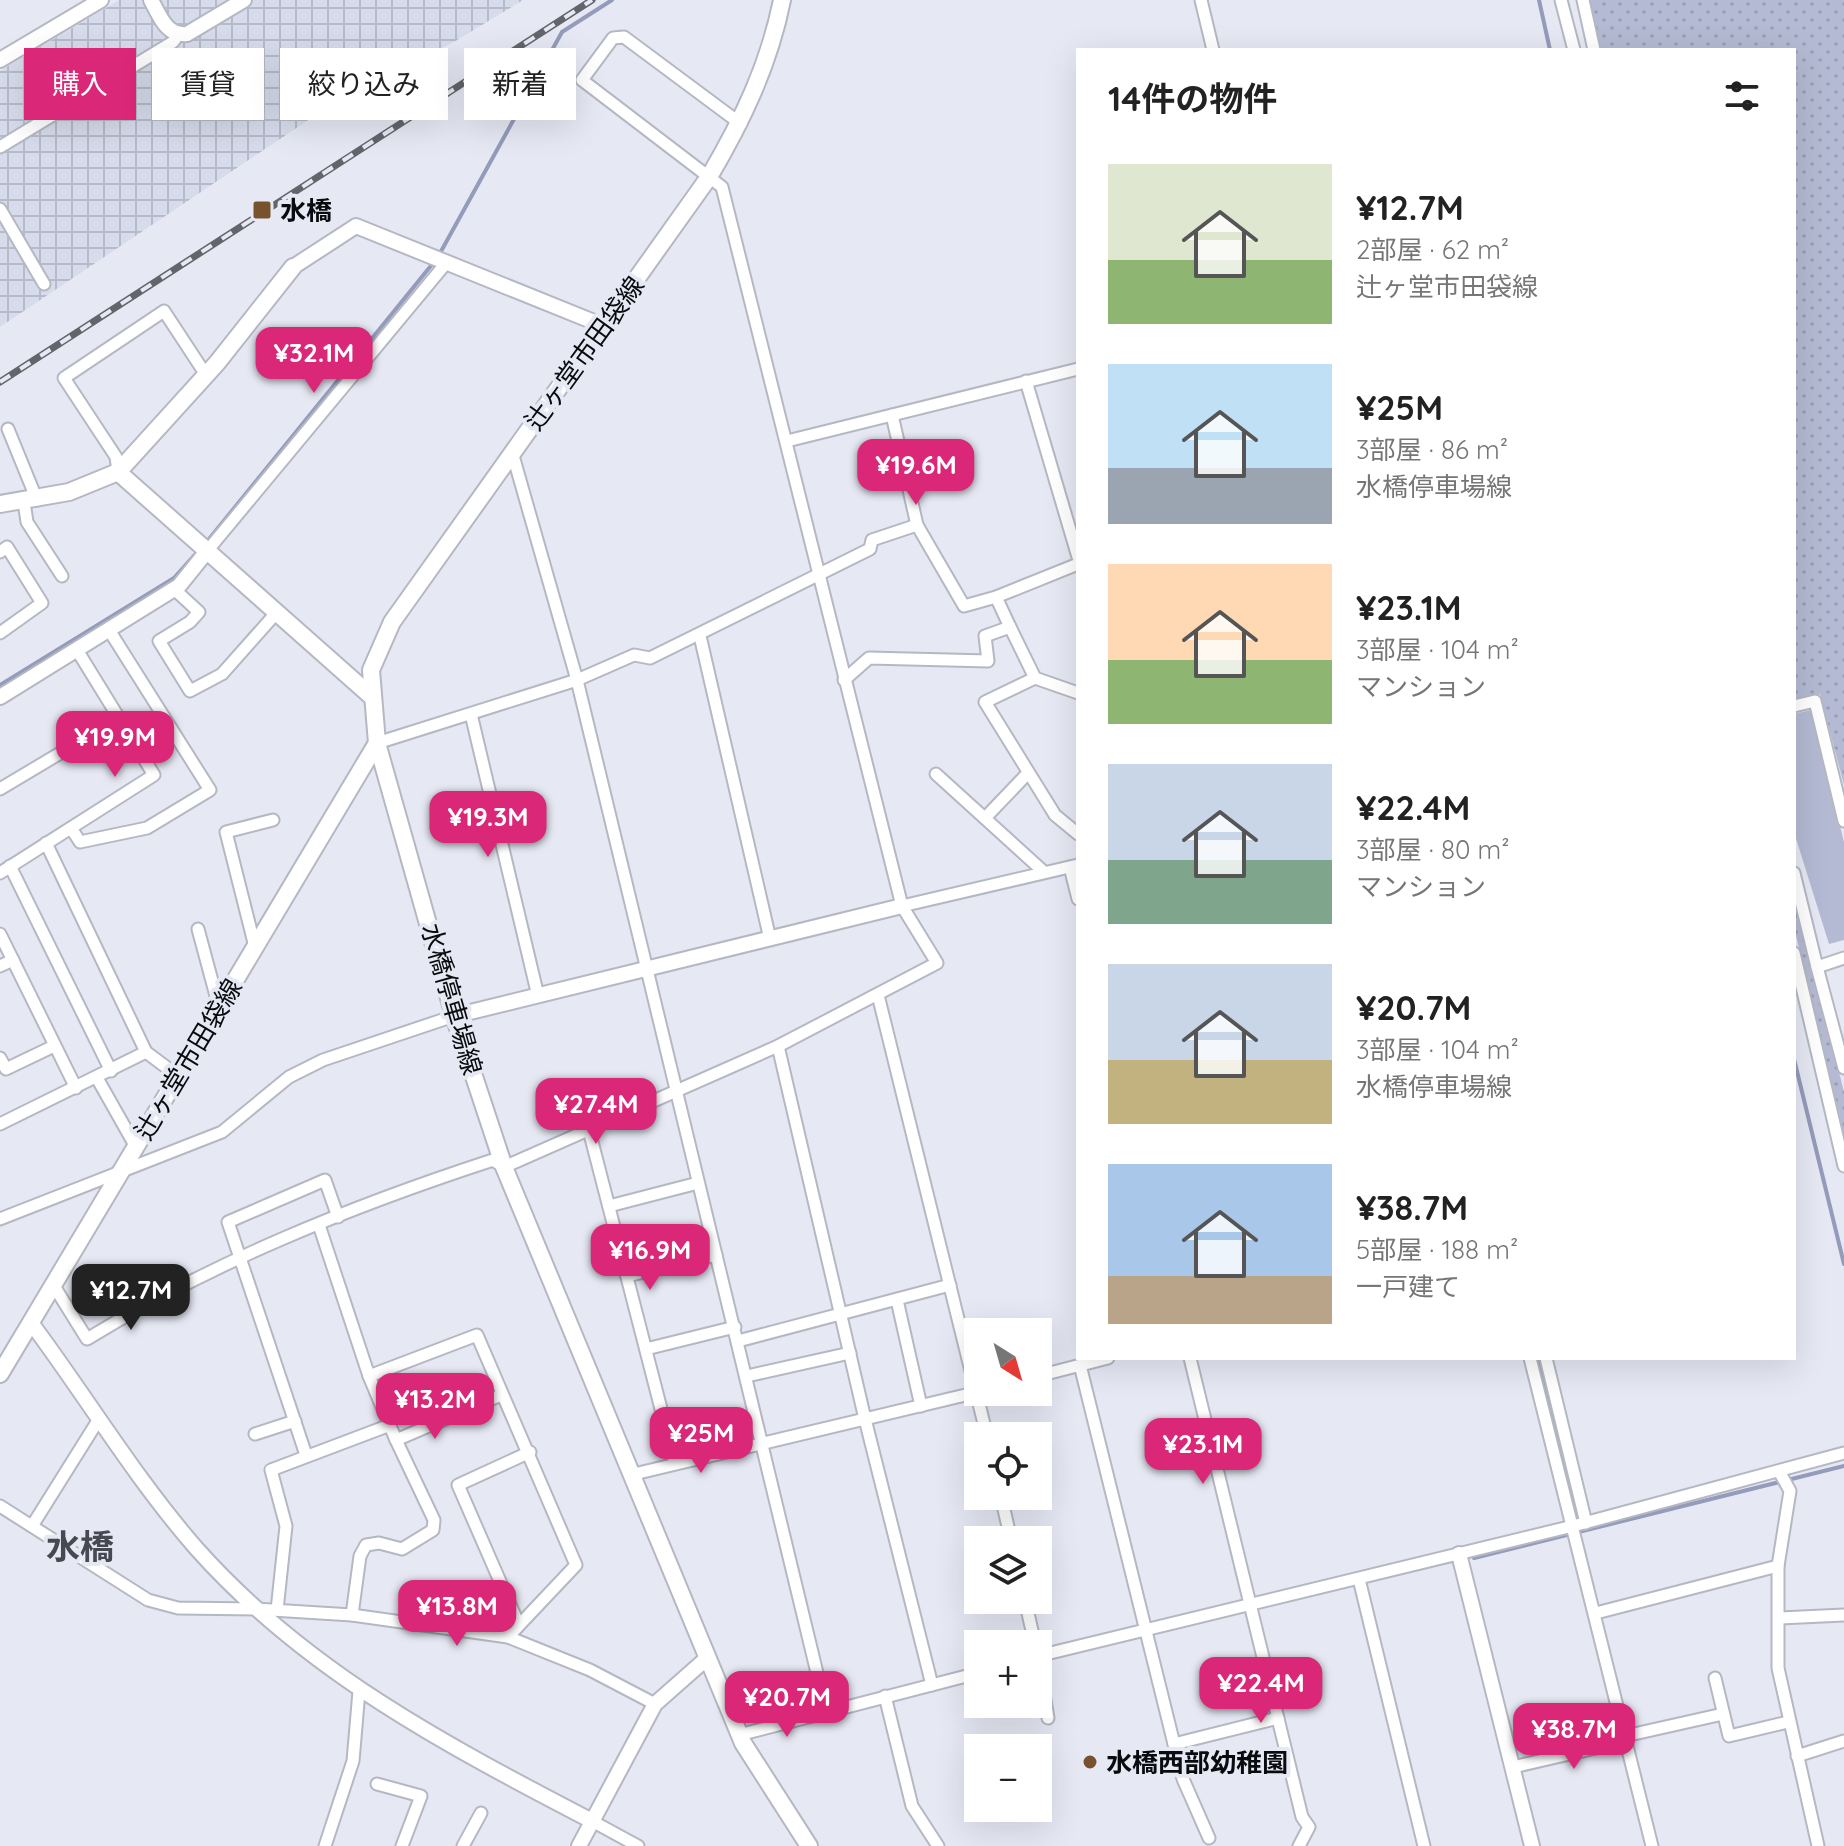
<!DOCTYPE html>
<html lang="ja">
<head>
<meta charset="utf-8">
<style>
  :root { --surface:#fff; --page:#f6f6f6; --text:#222; --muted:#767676; --accent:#db2777 }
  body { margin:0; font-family:Quicksand,"Noto Sans JP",sans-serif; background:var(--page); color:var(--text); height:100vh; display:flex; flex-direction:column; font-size:30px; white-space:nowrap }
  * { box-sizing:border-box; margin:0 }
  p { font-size:26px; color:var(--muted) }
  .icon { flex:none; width:44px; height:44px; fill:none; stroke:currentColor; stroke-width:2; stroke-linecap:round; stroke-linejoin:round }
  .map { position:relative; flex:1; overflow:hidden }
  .drawer { position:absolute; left:1076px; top:48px; width:720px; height:1312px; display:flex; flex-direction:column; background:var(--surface); border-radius:0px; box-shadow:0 8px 32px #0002 }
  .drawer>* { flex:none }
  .top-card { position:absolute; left:24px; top:48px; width:760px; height:72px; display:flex; gap:16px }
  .needle { width:52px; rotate:143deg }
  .fabs { position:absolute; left:964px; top:1318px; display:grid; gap:16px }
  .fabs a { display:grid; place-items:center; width:88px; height:88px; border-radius:0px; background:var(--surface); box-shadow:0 8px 32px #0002; font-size:40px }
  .price { position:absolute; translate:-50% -68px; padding:0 18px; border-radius:16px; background:var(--accent); color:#fff; font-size:26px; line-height:52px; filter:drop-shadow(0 2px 4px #0008) }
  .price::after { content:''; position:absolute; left:50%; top:48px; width:24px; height:18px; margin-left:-12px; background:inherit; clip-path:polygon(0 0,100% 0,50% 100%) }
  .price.active { background:#222; color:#fff }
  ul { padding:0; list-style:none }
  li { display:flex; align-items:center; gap:24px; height:200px; padding:0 32px }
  li span { display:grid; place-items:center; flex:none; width:224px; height:160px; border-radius:0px; color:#555 }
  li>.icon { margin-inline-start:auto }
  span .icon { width:96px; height:96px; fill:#fffc; stroke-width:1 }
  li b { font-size:34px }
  h2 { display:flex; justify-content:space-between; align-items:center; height:96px; padding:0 32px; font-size:34px }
  .tag { padding:0 28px; border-radius:0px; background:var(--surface); box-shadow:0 8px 32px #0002; font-size:28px; line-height:72px }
  .tag.active { background:var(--accent); color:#fff }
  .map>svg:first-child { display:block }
</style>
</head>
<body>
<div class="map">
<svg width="1844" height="1846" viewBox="0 0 1844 1846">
  <defs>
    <pattern id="industrial-grid" width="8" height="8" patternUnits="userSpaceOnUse" patternTransform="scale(2)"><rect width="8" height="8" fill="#d7dcec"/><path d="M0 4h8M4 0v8" fill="none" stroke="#b7bbc9"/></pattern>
    <pattern id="grass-dots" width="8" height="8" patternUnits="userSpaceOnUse" patternTransform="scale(2)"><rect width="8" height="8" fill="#b4bad3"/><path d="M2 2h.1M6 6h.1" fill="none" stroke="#999fb4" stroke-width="1.8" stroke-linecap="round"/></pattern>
  </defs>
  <rect width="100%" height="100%" fill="#e6e9f4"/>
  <!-- industrial -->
  <path fill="url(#industrial-grid)" d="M 119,0 L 523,0 L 454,42 L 347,94 L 0,327 L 0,71 Z"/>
  <!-- grass -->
  <g fill="url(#grass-dots)">
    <path d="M 1590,0 L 1844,0 L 1844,785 L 1820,694 L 1794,700 L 1794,50 L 1601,50 Z"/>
    <path d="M 1794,893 L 1844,1092 L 1844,1137 L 1794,927 Z"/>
  </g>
  <!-- garden -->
  <path fill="#b4bad3" d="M 1811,710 L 1844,842 L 1844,940 L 1829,944 L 1794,832 L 1794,714 Z"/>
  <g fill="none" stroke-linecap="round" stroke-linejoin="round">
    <!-- stream -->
    <g stroke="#949bbb" stroke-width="4">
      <path d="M 1539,0 L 1550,50"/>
      <path d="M 439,255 L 562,32 L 612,0"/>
      <path d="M 205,544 L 434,262"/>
      <path d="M 0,685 L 174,578 L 199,550"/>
      <path d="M 1794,1059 L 1844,1264"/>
      <path d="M 1537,1358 L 1579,1522"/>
      <path d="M 1474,1558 L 1844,1466"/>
    </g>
    <!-- minor casing -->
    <g stroke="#b5b8c2" stroke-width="15">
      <g id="minor">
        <path d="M 1201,0 L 1213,50"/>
        <path d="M 1561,0 L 1574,50"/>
        <path d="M 1583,0 L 1594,50"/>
        <path d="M 0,147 L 173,42 L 178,35"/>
        <path d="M 0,209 L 44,284"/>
        <path d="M 1026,381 L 1078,557"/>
        <path d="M 892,415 L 917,525"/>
        <path d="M 8,429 L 37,500"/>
        <path d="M 787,441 L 1078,369"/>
        <path d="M 512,452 L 577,680 L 826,1710"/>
        <path d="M 118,472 L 116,457 L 64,378 L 164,311 L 206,375"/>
        <path d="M 24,502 L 27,522 L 62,576"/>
        <path d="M 208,550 L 447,262"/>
        <path d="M 0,552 L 7,547 L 42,603 L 0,633"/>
        <path d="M 174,589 L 199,612 L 190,622 L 159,641 L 190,691 L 222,674 L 277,612"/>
        <path d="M 1010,627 L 996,597 L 1078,564"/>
        <path d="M 700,636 L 770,939"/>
        <path d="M 1035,678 L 985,702 L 1055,815 L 1078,834"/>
        <path d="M 844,680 L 869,658 L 988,661 L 985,636 L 1010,627 L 1035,678 L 1078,693"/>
        <path d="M 1794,706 L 1815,701 L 1844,821"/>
        <path d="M 471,714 L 538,996"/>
        <path d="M 377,743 L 577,680 L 634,655 L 650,658 L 870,549 L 872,540 L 917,525 L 964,606 L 996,597"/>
        <path d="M 936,774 L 1044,872"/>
        <path d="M 0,789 L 119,718"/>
        <path d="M 985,818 L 1027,774"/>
        <path d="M 71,828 L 80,842 L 147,828 L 210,790 L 109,630"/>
        <path d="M 46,843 L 146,1052 L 178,1076"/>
        <path d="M 10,866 L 111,1071"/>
        <path d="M 1070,867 L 1078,899"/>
        <path d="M 0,873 L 154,775 L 77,650"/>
        <path d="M 1794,873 L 1817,967"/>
        <path d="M 902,906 L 1078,865"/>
        <path d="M 198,929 L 219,1007"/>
        <path d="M 0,934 L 76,1088"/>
        <path d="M 255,947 L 226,832 L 273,820"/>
        <path d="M 1794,953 L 1844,1166"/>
        <path d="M 1844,958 L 1817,967 L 1844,1068"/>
        <path d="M 0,966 L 13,960"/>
        <path d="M 878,995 L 987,1436"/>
        <path d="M 778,1046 L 865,1419 L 932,1685"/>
        <path d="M 0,1058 L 6,1069 L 54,1046"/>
        <path d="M 97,1078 L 136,1147"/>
        <path d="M 0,1124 L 146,1052"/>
        <path d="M 589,1130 L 675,1463"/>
        <path d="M 609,1206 L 698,1183"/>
        <path d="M 0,1219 L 222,1132 L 289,1077 L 323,1060 L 454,1016"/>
        <path d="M 319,1225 L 369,1376 L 396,1440 L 501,1395"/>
        <path d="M 627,1276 L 716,1255"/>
        <path d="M 54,1286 L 87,1339 C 213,1262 352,1206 493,1160 L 504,1167 L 778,1046 L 937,963 L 902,906 L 722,187 L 582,80 L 613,38 L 624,37 L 741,124"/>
        <path d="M 897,1300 L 921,1406"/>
        <path d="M 738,1341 L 950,1285"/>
        <path d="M 646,1349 L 735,1327"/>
        <path d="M 1190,1358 L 1302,1817 L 1309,1827 L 1299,1846"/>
        <path d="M 1530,1358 L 1652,1846"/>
        <path d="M 1546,1358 L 1586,1523"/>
        <path d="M 1080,1365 L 1174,1744"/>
        <path d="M 369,1376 L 477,1335 L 576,1565 L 508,1637"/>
        <path d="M 747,1376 L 850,1353"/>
        <path d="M 1038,1376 L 1108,1358"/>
        <path d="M 255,1434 L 295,1421"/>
        <path d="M 306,1455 L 228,1222 L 325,1180 L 338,1217"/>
        <path d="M 1779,1471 L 1790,1491 L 1778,1566 L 1778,1668 L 1818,1846"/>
        <path d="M 630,1475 L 978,1392"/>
        <path d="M 1001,1496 L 1011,1540"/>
        <path d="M 0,1506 L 148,1600 L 178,1608 L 256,1609 L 352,1615 L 508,1637 L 590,1670 L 655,1704"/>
        <path d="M 32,1526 L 99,1419"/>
        <path d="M 1359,1579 L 1424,1846"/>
        <path d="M 1025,1600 L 1035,1644"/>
        <path d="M 277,1610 L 286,1526 L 271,1470 L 390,1425"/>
        <path d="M 1596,1613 L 1778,1566"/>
        <path d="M 352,1615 L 360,1556 L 366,1545 L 379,1543 L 402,1549 L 433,1530 L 434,1520 L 396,1440"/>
        <path d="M 1780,1618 L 1844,1615"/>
        <path d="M 519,1625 L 458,1485 L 530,1452"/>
        <path d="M 1038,1656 L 1573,1526 L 1844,1453"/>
        <path d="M 1038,1657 L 1048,1718"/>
        <path d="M 1715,1678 L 1729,1736 L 1788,1722"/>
        <path d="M 885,1696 L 912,1806 L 938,1846"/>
        <path d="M 739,1735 L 978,1673"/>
        <path d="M 1625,1736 L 1723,1714"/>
        <path d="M 1797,1756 L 1844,1741"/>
        <path d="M 1513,1767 L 1626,1741"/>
        <path d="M 377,1784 L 421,1796 L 402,1846"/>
        <path d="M 592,1821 L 638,1846"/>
        <path d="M 1209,1838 L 1183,1779 L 1174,1744 L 1278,1718"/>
        <path d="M 325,1846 L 353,1761 L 359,1691"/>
        <path d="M 463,1846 L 481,1813"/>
      </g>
    </g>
    <!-- tertiary casing -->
    <g stroke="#b5b8c2" stroke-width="18">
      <g id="tertiary">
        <path d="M 151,0 C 160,16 166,36 187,34 L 244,0"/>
        <path d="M 0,60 L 101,0"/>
        <path d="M 293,267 L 356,226 L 604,326"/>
        <path d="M 0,697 L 179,586 L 208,550"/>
        <path d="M 454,1016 L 902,906"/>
        <path d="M 32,1324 C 87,1398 135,1478 196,1548 C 306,1672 448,1746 592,1821"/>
        <path d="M 1459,1554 L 1532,1846"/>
        <path d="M 579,1846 L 655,1704 L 706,1659"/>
      </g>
    </g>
    <!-- secondary casing -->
    <g stroke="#b5b8c2" stroke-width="20">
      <g id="secondary">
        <path d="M 782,0 C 769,65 742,121 709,177 L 392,622 L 371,670 L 377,743 L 454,1016 L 504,1167 L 743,1743 L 809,1846"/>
        <path d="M 118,472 L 371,696"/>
        <path d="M 0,504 L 69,492 L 118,472 L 217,363 L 293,267"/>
        <path d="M 0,1374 L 377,743"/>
      </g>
    </g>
    <!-- minor -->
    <use href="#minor" stroke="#fff" stroke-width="11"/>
    <!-- tertiary -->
    <use href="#tertiary" stroke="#fff" stroke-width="14"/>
    <!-- secondary -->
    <use href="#secondary" stroke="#fff" stroke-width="16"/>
    <!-- rail casing -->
    <g stroke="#63656b" stroke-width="7">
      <path id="rail" d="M 0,382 L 592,0"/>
    </g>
    <!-- rail -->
    <use href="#rail" stroke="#e6e9f4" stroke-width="4" stroke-dasharray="12" stroke-linecap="butt"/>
  </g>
  <!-- markers -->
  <g fill="#77522d" stroke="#e6e9f4" stroke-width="3">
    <rect x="252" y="200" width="20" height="20" rx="4"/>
    <circle cx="1090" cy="1762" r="8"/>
  </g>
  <g text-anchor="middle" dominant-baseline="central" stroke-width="8" stroke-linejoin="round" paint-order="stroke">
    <!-- poi labels -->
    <g font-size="26" font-weight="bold" fill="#0a0b0e" stroke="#e6e9f4" text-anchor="start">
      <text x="280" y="210">水橋</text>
      <text x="1106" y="1762">水橋西部幼稚園</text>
    </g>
    <!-- street labels -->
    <g font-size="26" fill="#0a0b0e" stroke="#e6e9f4">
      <text transform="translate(584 353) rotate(-54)">辻ヶ堂市田袋線</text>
      <text transform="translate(452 999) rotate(74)">水橋停車場線</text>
      <text transform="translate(188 1059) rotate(-59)">辻ヶ堂市田袋線</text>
    </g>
    <!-- district labels -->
    <g font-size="34" font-weight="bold" fill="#474952" stroke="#e6e9f4">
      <text x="80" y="1546">水橋</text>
    </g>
  </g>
</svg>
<div class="fabs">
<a><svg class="needle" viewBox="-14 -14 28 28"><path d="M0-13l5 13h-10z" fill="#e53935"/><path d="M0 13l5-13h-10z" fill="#767676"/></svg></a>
<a><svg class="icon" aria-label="locate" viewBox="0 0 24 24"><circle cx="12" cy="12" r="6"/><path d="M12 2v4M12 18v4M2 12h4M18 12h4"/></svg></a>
<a><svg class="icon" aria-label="layers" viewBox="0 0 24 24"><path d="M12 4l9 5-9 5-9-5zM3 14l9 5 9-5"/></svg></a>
<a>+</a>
<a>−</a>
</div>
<b class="price" style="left:314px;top:395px">¥32.1M</b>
<b class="price" style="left:916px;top:507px">¥19.6M</b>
<b class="price" style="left:115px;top:779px">¥19.9M</b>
<b class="price" style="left:488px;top:859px">¥19.3M</b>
<b class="price" style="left:596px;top:1146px">¥27.4M</b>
<b class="price" style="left:650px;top:1292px">¥16.9M</b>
<b class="price active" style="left:131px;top:1332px">¥12.7M</b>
<b class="price" style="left:435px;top:1441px">¥13.2M</b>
<b class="price" style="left:701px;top:1475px">¥25M</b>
<b class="price" style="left:1203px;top:1486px">¥23.1M</b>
<b class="price" style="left:457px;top:1648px">¥13.8M</b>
<b class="price" style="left:1261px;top:1725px">¥22.4M</b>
<b class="price" style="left:787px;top:1739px">¥20.7M</b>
<b class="price" style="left:1574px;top:1771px">¥38.7M</b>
<div class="top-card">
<a class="tag active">購入</a>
<a class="tag">賃貸</a>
<a class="tag">絞り込み</a>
<a class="tag">新着</a>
</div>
<section class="drawer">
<h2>14件の物件<svg class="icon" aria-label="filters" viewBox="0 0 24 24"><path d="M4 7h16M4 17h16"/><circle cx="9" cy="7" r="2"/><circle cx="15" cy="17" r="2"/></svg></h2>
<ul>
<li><span style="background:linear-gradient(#dfe7d0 60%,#8fb573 0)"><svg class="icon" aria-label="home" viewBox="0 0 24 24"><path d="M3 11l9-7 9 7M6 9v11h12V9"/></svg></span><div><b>¥12.7M</b><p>2部屋 · 62 m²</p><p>辻ヶ堂市田袋線</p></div></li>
<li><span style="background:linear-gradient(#bfe0f5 65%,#9aa5b1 0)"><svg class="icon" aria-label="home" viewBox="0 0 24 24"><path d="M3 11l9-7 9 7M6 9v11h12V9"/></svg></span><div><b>¥25M</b><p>3部屋 · 86 m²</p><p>水橋停車場線</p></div></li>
<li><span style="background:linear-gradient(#ffd9b3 60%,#8fb573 0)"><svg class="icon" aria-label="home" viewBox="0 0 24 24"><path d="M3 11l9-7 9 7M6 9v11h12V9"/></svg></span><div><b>¥23.1M</b><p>3部屋 · 104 m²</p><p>マンション</p></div></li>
<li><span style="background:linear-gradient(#c9d6e8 60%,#7fa58c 0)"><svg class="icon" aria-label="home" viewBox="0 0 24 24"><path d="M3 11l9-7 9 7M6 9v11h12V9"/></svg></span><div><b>¥22.4M</b><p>3部屋 · 80 m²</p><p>マンション</p></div></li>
<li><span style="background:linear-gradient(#c9d6e8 60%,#c2b280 0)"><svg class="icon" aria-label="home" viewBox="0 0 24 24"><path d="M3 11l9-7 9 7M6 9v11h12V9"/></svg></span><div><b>¥20.7M</b><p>3部屋 · 104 m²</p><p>水橋停車場線</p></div></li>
<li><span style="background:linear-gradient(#a9c7e8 70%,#b9a48a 0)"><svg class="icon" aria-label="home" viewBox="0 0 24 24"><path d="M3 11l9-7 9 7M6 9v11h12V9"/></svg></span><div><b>¥38.7M</b><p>5部屋 · 188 m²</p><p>一戸建て</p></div></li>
</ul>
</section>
</div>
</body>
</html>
